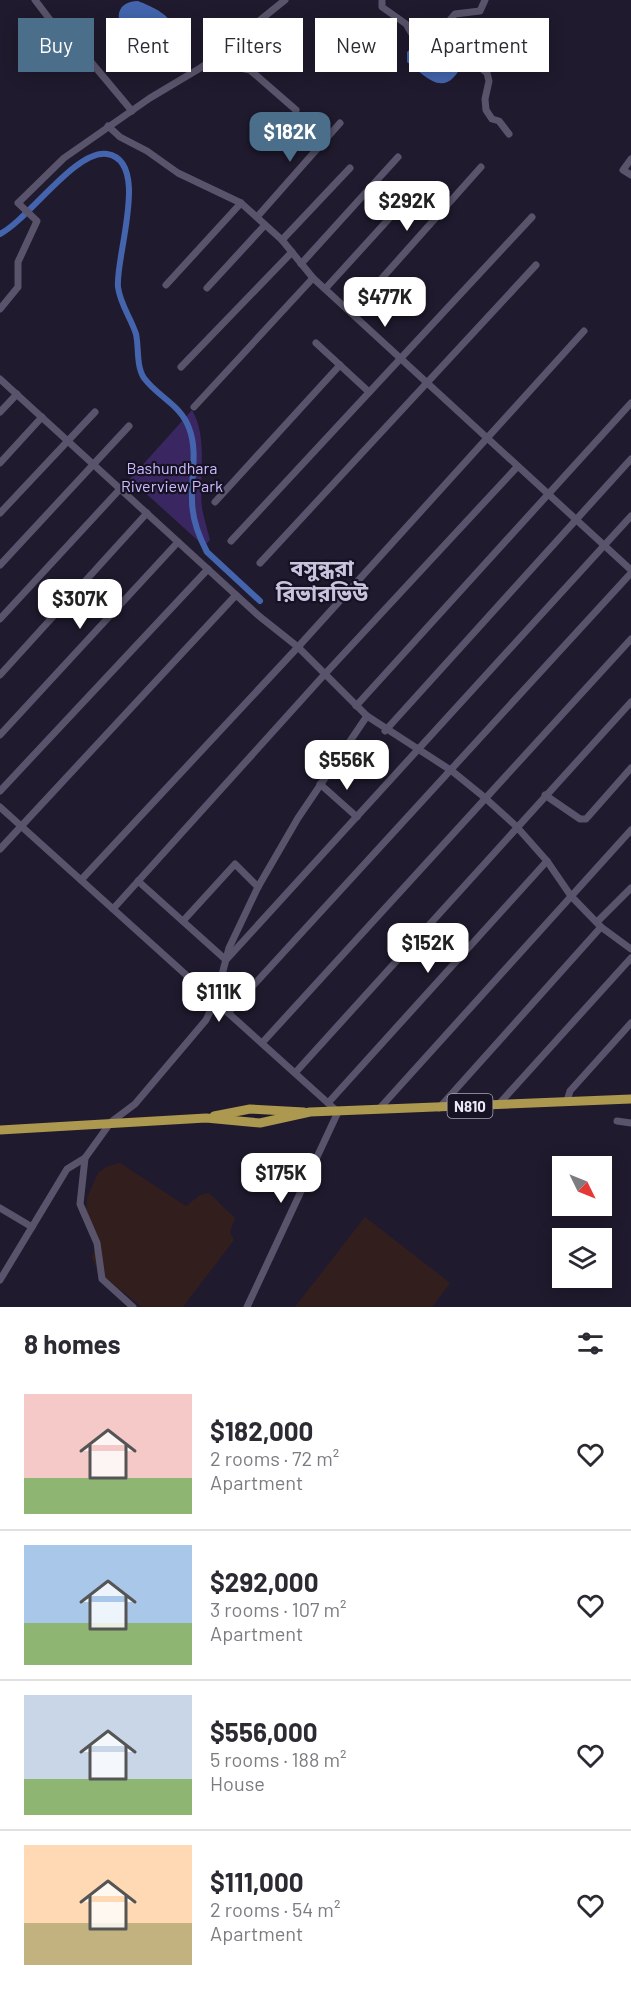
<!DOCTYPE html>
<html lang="en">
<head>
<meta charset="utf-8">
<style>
  :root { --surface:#fff; --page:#f7f7f7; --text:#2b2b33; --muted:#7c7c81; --line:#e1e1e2; --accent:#4b6e8b }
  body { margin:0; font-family:Barlow,"Noto Sans Bengali",sans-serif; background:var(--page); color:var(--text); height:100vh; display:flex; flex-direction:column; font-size:22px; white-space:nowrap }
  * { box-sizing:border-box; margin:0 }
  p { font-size:20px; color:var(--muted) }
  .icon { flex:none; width:33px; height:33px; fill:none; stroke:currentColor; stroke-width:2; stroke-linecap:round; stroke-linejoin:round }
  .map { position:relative; height:1307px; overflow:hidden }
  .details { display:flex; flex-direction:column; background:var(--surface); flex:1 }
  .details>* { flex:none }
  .banner { position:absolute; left:18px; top:18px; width:596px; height:54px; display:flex; gap:12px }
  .needle { width:39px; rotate:133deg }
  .fabs { position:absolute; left:552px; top:1156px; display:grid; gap:12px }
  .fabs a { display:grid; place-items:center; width:60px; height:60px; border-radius:0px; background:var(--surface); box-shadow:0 3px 15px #0003; font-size:30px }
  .price { position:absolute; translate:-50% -51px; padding:0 14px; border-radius:12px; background:#fff; color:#222; font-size:20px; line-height:39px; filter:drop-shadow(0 2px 3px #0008) }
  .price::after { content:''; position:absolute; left:50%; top:36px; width:18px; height:14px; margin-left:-9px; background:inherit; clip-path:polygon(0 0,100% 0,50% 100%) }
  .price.active { background:var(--accent); color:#fff }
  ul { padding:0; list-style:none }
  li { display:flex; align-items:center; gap:18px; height:150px; padding:0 24px }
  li+li { border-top:2px solid var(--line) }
  li span { display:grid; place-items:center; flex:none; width:168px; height:120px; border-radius:0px; color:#555 }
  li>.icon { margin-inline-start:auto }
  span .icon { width:72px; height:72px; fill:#fffc; stroke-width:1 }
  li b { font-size:26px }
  h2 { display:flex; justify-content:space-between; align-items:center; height:72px; padding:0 24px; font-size:26px }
  .tag { padding:0 21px; border-radius:0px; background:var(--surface); box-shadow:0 3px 15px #0003; font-size:21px; line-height:54px }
  .tag.active { background:var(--accent); color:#fff }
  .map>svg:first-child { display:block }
</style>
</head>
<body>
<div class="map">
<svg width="631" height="1307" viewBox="0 0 631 1307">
  <rect width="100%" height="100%" fill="#1f1a2d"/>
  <!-- industrial -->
  <g fill="#321f1d">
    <path d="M 120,1163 L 186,1206 L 200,1195 L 209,1193 L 235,1218 L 230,1232 L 234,1240 L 183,1307 L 142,1307 L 98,1272 L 92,1257 L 99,1239 L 86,1212 L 87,1198 L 98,1173 L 108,1166 Z"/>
    <path d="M 365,1217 L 450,1283 L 432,1307 L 295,1307 Z"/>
  </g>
  <!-- green -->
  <path fill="#3a2762" d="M 192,410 C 209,440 198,476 202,508 C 204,518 207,529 210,540 L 204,546 L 130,479 Z"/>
  <!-- water -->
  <g fill="#4465ae">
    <path d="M 138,1 C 153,7 172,15 175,32 L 165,46 L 150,54 C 126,47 100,3 138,1 Z"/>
    <path d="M 424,37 L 461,61 C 461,68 458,73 453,78 C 438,93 421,72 407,62 L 407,52 Z"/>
  </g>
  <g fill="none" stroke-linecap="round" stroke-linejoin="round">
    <!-- canal -->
    <path stroke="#4465ae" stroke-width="6" d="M 0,234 C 29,219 76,149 107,154 C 151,161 115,257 118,287 C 120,304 131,318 136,334 C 139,347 136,366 144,378 C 158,397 181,405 189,428 C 198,451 191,477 192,500 C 192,519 198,535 207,552 L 260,601"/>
    <!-- minor -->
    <g stroke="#59546b" stroke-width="7">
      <path d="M 35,0 L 54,25 L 76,44 L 132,111"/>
      <path d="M 382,0 L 382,7 L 406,24 L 412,34 L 431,35 L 450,50 L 465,54 L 487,73 L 489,81 L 485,99 L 486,110 L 492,119 L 499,121 L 509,134"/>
      <path d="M 433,36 L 440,32 L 455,14 L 480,11 L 485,0"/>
      <path d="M 202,67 L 236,67 L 250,70 L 296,110"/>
      <path d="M 108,126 L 120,137 L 147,151 L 178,173 L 241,203 L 282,240 L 313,278 L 631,570"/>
      <path d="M 631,159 L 623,170 L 631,175"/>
      <path d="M 257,217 L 340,123"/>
      <path d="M 282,240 L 350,168"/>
      <path d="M 301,264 L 398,157"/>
      <path d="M 166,285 L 241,203"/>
      <path d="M 207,288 L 265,225"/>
      <path d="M 325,289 L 416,189"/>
      <path d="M 0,309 L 18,287 L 18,262 L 37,221 L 18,203 L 64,158 L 150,98 L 202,67 L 285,0"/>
      <path d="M 351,313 L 481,167"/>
      <path d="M 316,343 L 369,392"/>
      <path d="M 181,367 L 292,252"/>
      <path d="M 0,379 L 259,616 L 298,647 L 367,716 L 452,771 L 484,797 L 516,826 L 547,861 L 571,896 L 601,927 L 631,949"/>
      <path d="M 194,407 L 313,278"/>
      <path d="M 0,412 L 17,394"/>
      <path d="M 0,463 L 42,417"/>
      <path d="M 215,502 L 340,365"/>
      <path d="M 0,513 L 95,412"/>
      <path d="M 231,541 L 532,217"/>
      <path d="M 260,563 L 536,265"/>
      <path d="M 0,565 L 129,426"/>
      <path d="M 0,619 L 120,489"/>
      <path d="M 0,675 L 147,513"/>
      <path d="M 356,706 L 631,403"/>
      <path d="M 385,731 L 631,459"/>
      <path d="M 0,735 L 178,542"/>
      <path d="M 320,784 L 357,817"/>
      <path d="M 0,791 L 208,569"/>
      <path d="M 545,795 L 580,819 L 586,819 L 631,768"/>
      <path d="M 0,807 L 338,1112 L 247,1307"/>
      <path d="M 0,849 L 236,595"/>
      <path d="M 81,880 L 298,647 L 584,331"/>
      <path d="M 138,881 L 226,960 L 631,516"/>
      <path d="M 113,909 L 324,675 L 517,467"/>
      <path d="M 183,921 L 235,864 L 258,887"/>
      <path d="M 597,922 L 631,888"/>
      <path d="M 228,1013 L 631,573"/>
      <path d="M 262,1043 L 631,639"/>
      <path d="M 295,1073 L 631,702"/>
      <path d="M 567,1101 L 570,1091 L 631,1023"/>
      <path d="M 328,1103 L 547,861"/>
      <path d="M 499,1104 L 631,958"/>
      <path d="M 439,1108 L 601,927"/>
      <path d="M 379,1109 L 631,830"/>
      <path d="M 617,1121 L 631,1123"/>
      <path d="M 85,1158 L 80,1204 L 97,1243 L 102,1279 L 133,1307"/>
      <path d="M 0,1208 L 32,1227"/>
      <path d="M 0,1280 L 67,1169 L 85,1158 L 111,1122 L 135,1104 L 206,1020 L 215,1001 L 229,948 L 258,887 L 298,818 L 367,716"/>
    </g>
    <!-- highway -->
    <g stroke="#ac984e" stroke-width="9">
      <path d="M 214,1116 L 250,1109 L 304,1112"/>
      <path d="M 0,1130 L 206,1118 L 260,1123 L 310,1112 L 631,1099"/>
    </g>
  </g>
  <g text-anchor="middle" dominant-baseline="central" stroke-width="4.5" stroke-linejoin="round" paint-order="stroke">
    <!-- shield labels -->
    <rect fill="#161123" stroke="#aba8b6" stroke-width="1.5" x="447.5" y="1094" width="45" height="24" rx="4.5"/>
    <g font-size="15" font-weight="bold" fill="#ebe8f5">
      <text x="470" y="1106">N810</text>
    </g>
    <!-- park labels -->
    <g font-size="16" fill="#ccbcfd" stroke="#161123">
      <text x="172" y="467">Bashundhara<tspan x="172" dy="18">Riverview Park</tspan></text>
    </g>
    <!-- district labels -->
    <g font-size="22" font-weight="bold" fill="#c9c3dd" stroke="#161123">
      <text x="322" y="567">বসুন্ধরা<tspan x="322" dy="25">রিভারভিউ</tspan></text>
    </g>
  </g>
</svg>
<div class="fabs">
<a><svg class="needle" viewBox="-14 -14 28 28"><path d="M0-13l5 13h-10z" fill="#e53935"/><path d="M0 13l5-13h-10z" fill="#7c7c81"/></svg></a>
<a><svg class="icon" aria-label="layers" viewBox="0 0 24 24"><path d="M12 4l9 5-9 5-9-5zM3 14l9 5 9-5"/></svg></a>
</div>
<b class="price active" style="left:290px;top:163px">$182K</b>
<b class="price" style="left:407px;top:232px">$292K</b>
<b class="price" style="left:385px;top:328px">$477K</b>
<b class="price" style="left:80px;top:630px">$307K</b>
<b class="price" style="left:347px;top:791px">$556K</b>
<b class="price" style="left:428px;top:974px">$152K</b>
<b class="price" style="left:219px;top:1023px">$111K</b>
<b class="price" style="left:281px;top:1204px">$175K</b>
<div class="banner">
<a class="tag active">Buy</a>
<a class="tag">Rent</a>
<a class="tag">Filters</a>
<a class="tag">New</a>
<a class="tag">Apartment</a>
</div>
</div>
<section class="details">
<h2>8 homes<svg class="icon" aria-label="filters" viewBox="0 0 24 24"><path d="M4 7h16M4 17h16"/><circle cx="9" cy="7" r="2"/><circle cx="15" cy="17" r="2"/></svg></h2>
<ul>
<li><span style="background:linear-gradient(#f6c9c9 70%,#8fb573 0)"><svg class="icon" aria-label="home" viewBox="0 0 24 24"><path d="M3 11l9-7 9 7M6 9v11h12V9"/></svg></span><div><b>$182,000</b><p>2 rooms · 72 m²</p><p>Apartment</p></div><svg class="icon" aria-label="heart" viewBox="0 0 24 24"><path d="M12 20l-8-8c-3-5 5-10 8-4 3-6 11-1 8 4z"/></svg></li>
<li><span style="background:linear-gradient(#a9c7e8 65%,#8fb573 0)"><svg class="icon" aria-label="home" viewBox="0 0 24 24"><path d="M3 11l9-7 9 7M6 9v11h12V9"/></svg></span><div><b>$292,000</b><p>3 rooms · 107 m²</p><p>Apartment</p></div><svg class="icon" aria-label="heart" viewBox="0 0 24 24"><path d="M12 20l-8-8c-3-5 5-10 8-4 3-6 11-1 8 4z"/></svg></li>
<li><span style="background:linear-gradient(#c9d6e8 70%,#8fb573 0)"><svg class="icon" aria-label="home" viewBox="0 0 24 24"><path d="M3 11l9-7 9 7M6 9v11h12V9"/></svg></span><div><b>$556,000</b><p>5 rooms · 188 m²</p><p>House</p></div><svg class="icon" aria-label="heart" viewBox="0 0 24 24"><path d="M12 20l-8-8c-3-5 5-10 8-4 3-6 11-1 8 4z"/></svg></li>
<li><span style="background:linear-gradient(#ffd9b3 65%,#c2b280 0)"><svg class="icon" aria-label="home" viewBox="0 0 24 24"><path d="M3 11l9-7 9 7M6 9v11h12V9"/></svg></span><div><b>$111,000</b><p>2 rooms · 54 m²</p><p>Apartment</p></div><svg class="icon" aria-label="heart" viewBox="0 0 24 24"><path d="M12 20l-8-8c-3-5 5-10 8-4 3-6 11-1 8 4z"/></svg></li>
</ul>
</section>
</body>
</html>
